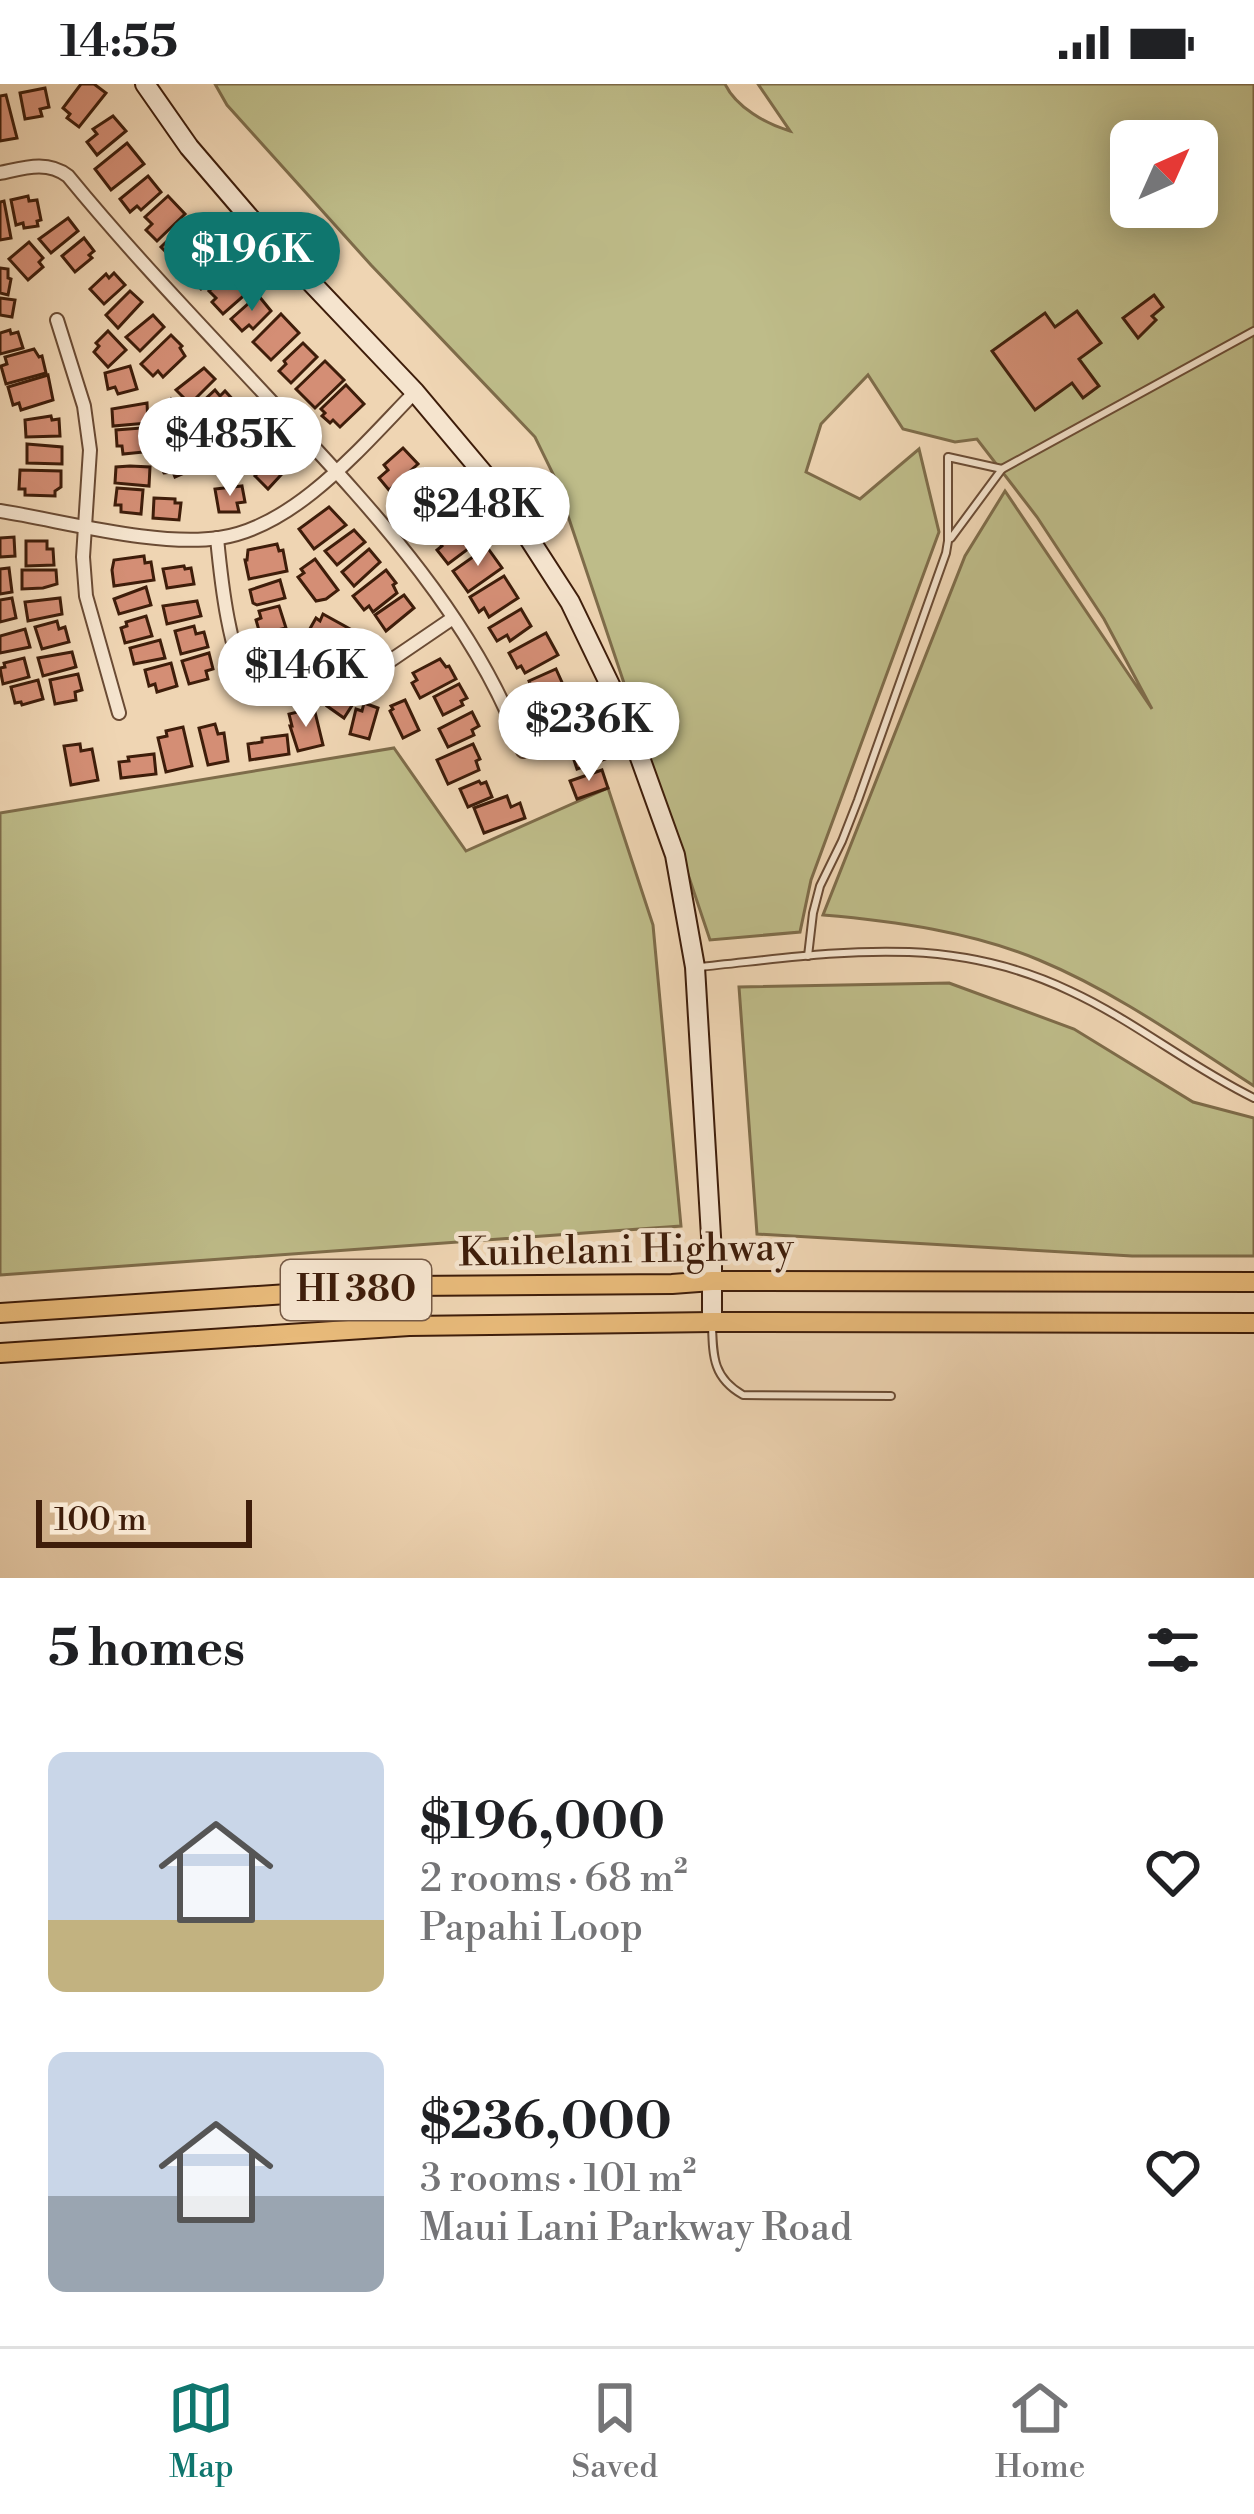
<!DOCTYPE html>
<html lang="en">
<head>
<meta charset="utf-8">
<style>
  :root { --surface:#fff; --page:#f2f2f2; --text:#202124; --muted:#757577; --line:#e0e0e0; --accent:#0f766e }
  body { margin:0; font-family:"Libre Bodoni",serif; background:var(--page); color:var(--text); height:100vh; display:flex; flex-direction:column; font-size:45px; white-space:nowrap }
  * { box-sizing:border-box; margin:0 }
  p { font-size:39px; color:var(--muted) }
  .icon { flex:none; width:66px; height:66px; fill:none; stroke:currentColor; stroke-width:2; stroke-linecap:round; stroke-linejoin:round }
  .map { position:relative; height:1494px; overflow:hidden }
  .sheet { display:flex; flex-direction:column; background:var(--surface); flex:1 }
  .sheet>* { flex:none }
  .needle { width:78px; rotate:45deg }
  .tools { position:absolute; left:1110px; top:36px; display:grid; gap:24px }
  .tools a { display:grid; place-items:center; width:108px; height:108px; border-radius:18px; background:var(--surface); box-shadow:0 6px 30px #0003; font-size:60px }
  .scale { position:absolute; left:36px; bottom:30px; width:216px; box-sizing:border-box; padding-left:12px; border:6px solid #3e1d0a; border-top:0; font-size:33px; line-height:42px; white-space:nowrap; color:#3e1d0a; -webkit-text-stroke:9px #f5e4ce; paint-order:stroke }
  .price { position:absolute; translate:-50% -102px; padding:0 27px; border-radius:42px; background:#fff; color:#222; font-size:39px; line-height:78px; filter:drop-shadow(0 3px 6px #0008) }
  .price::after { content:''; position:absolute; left:50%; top:72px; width:36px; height:27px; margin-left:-18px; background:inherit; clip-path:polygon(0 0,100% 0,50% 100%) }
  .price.active { background:var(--accent); color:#fff }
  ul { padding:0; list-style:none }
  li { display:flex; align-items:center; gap:36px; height:300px; padding:0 48px }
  li span { display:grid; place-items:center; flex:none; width:336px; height:240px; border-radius:18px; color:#555 }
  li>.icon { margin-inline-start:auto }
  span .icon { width:144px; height:144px; fill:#fffc; stroke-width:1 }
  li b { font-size:51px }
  h2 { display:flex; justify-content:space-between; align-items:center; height:144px; padding:0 48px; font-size:51px }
  .status { display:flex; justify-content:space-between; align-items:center; height:84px; padding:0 60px; background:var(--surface); direction:ltr }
  .status svg { height:33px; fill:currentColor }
  .menu { display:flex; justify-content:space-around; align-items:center; height:168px; border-top:3px solid var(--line); background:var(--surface); font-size:33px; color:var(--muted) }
  .menu a { display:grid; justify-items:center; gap:6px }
  .menu .active { color:var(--accent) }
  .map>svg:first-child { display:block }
</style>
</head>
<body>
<div class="status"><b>14:55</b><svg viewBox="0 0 49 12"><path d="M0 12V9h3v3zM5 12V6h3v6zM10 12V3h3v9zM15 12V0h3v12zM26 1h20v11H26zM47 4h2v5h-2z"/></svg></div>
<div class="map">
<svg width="1254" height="1494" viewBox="0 0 1254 1494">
  <rect width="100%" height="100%" fill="#efd5b3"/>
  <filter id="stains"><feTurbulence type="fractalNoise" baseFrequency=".00167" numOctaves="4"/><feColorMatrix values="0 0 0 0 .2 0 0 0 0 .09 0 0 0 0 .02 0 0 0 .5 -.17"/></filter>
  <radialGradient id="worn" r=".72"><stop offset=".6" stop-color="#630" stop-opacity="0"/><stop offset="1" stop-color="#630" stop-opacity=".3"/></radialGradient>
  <!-- green -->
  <g fill="#bebc89" stroke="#7e6c4a" stroke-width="3" fill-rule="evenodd">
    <path d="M 215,0 L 725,0 C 736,23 766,40 790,47 L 758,0 L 1254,0 L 1254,1002 C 1184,957 1116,908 1039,876 C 972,848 895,837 823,831 L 965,472 L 1005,407 L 1152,625 L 1104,535 L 1037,433 L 977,355 L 955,358 L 903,345 L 868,291 L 821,340 L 806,388 L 860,415 L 919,365 L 939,448 L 811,796 L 800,848 L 710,856 L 556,396 L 535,353 L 371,181 L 227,21 ZM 1131,57 L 1197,57 L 1197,123 L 1131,123 Z"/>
    <path d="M 394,664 L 466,767 L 608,704 L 653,841 L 681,1142 L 0,1191 L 0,729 Z"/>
    <path d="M 949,899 L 1074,945 L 1193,1018 L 1254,1034 L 1254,1172 L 1132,1172 L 757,1150 L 739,903 Z"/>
  </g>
  <!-- building -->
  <g fill="#d48e75" stroke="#3e1d0a" stroke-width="3">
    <path d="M 81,0 L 94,0 L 106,9 L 79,43 L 67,34 L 70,30 L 63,24 Z"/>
    <path d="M 45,4 L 49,23 L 40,25 L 42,32 L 25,35 L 20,9 Z"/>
    <path d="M 6,11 L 17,54 L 0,57 L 0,12 Z"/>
    <path d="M 113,32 L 126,47 L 97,71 L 87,58 L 97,50 L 93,45 Z"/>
    <path d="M 127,59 L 144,80 L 111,106 L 95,85 Z"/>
    <path d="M 148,92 L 161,108 L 141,126 L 137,122 L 130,128 L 120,115 Z"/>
    <path d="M 28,112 L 29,117 L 37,116 L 41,136 L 37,137 L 38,142 L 24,144 L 23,139 L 16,141 L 11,116 Z"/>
    <path d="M 168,112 L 185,130 L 157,157 L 146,146 L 152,140 L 145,133 Z"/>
    <path d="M 4,117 L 11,154 L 0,156 L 0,118 Z"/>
    <path d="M 68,134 L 78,147 L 51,169 L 39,155 Z"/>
    <path d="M 190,135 L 208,154 L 179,181 L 161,163 Z"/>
    <path d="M 84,154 L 94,167 L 89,171 L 92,174 L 75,188 L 62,172 Z"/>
    <path d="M 29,158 L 43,174 L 39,178 L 43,183 L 28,196 L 9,175 Z"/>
    <path d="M 214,166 L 227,181 L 201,205 L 190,193 L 200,188 L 196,183 Z"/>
    <path d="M 238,181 L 256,201 L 223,230 L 212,218 L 216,214 L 209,207 Z"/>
    <path d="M 0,184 L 8,185 L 8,194 L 11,195 L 8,211 L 0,209 Z"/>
    <path d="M 114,189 L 125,201 L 104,220 L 90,205 L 106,190 L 109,194 Z"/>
    <path d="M 130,207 L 142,218 L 118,244 L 106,231 Z"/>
    <path d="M 258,211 L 271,227 L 253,245 L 249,241 L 242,247 L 231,235 Z"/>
    <path d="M 1154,211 L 1163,223 L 1152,232 L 1156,236 L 1138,254 L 1123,234 Z"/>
    <path d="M 0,214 L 15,216 L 12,233 L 0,231 Z"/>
    <path d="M 1077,227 L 1101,259 L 1079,275 L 1099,302 L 1083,314 L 1072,299 L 1035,326 L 992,267 L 1045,229 L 1055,243 Z"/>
    <path d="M 281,230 L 299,249 L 271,276 L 253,258 Z"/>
    <path d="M 153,231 L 164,243 L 140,267 L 126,253 Z"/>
    <path d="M 10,246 L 11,250 L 18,248 L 23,264 L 0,270 L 0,249 Z"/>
    <path d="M 108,247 L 126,266 L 108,283 L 94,268 L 99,262 L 96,259 Z"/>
    <path d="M 171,251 L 182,262 L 180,264 L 185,272 L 163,293 L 158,287 L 153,292 L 141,280 Z"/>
    <path d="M 303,259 L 317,273 L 291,299 L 279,287 L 286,280 L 284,277 Z"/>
    <path d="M 34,265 L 39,273 L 42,272 L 46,289 L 6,300 L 1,282 L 7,280 L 5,273 Z"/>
    <path d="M 325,277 L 344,296 L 315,324 L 296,305 Z"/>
    <path d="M 130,282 L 137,305 L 118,310 L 115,303 L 108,305 L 105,289 Z"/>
    <path d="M 204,284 L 215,295 L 190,320 L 176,306 Z"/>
    <path d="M 48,291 L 53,316 L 21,326 L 19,319 L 13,321 L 8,303 Z"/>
    <path d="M 346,301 L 364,320 L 340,343 L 333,336 L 330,339 L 322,332 L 325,329 L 321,325 Z"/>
    <path d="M 215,306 L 220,312 L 225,307 L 236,319 L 217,338 L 199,321 Z"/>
    <path d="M 171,315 L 190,334 L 173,351 L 158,336 L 163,331 L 160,327 Z"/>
    <path d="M 147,319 L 148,339 L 113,342 L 112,325 Z"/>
    <path d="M 245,328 L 256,339 L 231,363 L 218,350 Z"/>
    <path d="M 51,332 L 52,336 L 59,335 L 60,352 L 26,353 L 25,336 Z"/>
    <path d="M 141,344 L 144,368 L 123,370 L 122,362 L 117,362 L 116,346 Z"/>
    <path d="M 258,344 L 270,356 L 268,358 L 271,366 L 251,386 L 245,380 L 240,383 L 229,372 Z"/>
    <path d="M 202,347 L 222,380 L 208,388 L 199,389 L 184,362 L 189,359 L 187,356 Z"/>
    <path d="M 27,360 L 62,363 L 62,380 L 27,379 Z"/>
    <path d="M 178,362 L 189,387 L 175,393 L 173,388 L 164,389 L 156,372 Z"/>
    <path d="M 403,364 L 418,380 L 389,406 L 379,394 L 388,386 L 384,381 Z"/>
    <path d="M 279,368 L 291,380 L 268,405 L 255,392 Z"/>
    <path d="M 130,382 L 150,383 L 149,402 L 115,399 L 116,383 Z"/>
    <path d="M 424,385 L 441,405 L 410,430 L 399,417 L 403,413 L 398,407 Z"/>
    <path d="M 20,386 L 61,387 L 61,403 L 55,407 L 55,412 L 25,411 L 25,405 L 19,405 Z"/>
    <path d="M 242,402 L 245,418 L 237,419 L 239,428 L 219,428 L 215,405 Z"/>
    <path d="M 117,404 L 143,406 L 141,430 L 121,428 L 121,421 L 115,421 Z"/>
    <path d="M 443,411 L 456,426 L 436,446 L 432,441 L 425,447 L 414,435 Z"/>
    <path d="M 154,414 L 175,415 L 175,419 L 181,419 L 179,436 L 153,434 Z"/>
    <path d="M 329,423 L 346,441 L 314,465 L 299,445 Z"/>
    <path d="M 469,433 L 484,453 L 448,480 L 437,466 L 442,462 L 438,456 Z"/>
    <path d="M 354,446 L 365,458 L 337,481 L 325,467 Z"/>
    <path d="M 14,453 L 15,472 L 0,473 L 0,454 Z"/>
    <path d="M 26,457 L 47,457 L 47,465 L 53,465 L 54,481 L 26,482 Z"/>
    <path d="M 277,460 L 279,467 L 283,466 L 287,487 L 249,495 L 245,476 L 247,476 L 248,466 Z"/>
    <path d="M 487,463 L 502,484 L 468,508 L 453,487 Z"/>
    <path d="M 369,465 L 380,478 L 354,502 L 342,488 Z"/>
    <path d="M 144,472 L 145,479 L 151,478 L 154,496 L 114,502 L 112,486 L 114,476 Z"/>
    <path d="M 315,475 L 338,506 L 326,515 L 316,517 L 298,493 L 304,489 L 301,485 Z"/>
    <path d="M 184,482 L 185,485 L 191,484 L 194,500 L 167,504 L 163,485 Z"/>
    <path d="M 9,484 L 12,508 L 0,510 L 0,485 Z"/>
    <path d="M 22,486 L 56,486 L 57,500 L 43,504 L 22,505 Z"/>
    <path d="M 386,486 L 396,499 L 393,501 L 397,509 L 373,528 L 369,522 L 364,526 L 353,512 Z"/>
    <path d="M 504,492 L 518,514 L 489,533 L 484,524 L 479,528 L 470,513 Z"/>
    <path d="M 280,496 L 285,514 L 257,521 L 253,519 L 250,506 Z"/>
    <path d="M 146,503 L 151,521 L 119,530 L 114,515 Z"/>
    <path d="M 404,511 L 414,524 L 386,547 L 375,531 Z"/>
    <path d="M 12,514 L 16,534 L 0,538 L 0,516 Z"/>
    <path d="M 60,514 L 62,530 L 28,537 L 25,518 Z"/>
    <path d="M 197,517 L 201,532 L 167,540 L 163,522 Z"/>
    <path d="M 279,522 L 286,544 L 260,550 L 256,536 L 261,534 L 259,527 Z"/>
    <path d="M 521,525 L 531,542 L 510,557 L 507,551 L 497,557 L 489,544 Z"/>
    <path d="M 323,530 L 350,545 L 347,554 L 349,556 L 342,569 L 307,550 L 316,534 L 320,537 Z"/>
    <path d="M 146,532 L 152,552 L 125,559 L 121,544 L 127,542 L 126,538 Z"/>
    <path d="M 57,537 L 59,545 L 65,543 L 69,558 L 42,565 L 35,543 Z"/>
    <path d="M 194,542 L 196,550 L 204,548 L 208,563 L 181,570 L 175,547 Z"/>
    <path d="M 25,545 L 30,563 L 0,569 L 0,552 Z"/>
    <path d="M 546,549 L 558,571 L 525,589 L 521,582 L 517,584 L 509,569 Z"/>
    <path d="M 160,556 L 165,574 L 134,580 L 130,564 Z"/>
    <path d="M 282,562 L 314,570 L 310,587 L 278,578 Z"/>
    <path d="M 72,568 L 76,583 L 43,592 L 38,574 Z"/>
    <path d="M 209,569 L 213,585 L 206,587 L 208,595 L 189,600 L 182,577 Z"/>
    <path d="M 24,574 L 29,593 L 3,600 L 0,584 L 5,583 L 4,579 Z"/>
    <path d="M 440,575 L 446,583 L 449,582 L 456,595 L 420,614 L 412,599 L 417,596 L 413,589 Z"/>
    <path d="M 171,579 L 177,602 L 157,608 L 155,600 L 149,602 L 145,586 Z"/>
    <path d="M 556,585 L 565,605 L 529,621 L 522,606 L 531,602 L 529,597 Z"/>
    <path d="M 78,590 L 82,606 L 75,608 L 76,616 L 55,620 L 50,596 Z"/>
    <path d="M 38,596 L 43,615 L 22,621 L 21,618 L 15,619 L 11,603 Z"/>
    <path d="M 459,600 L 467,614 L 461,617 L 463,621 L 443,631 L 434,613 Z"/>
    <path d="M 345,604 L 358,612 L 344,634 L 327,622 L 337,607 L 341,610 Z"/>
    <path d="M 583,605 L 591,622 L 584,626 L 586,630 L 560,643 L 547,624 Z"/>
    <path d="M 405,616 L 419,646 L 403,654 L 390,627 L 393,625 L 391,622 Z"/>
    <path d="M 364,619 L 378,624 L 369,655 L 350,650 L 356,625 L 362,627 Z"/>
    <path d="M 314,624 L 323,661 L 298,667 L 290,642 L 292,642 L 289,630 Z"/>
    <path d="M 472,628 L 479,642 L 472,646 L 474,651 L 448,663 L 439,645 Z"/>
    <path d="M 215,640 L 218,650 L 224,649 L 228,677 L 208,681 L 199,644 Z"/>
    <path d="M 183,643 L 192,682 L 166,688 L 158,654 L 167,652 L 166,647 Z"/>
    <path d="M 287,651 L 289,670 L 250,676 L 248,660 L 262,658 L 262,654 Z"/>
    <path d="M 599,657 L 605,675 L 577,685 L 572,670 Z"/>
    <path d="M 80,660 L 81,667 L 92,665 L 98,696 L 71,701 L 64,662 Z"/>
    <path d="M 473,660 L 480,675 L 476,677 L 479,686 L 448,700 L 437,676 Z"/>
    <path d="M 154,670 L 156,690 L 121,694 L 119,678 L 129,677 L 128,673 Z"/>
    <path d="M 602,686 L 608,704 L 577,715 L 570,697 Z"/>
    <path d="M 479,697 L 481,700 L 486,698 L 492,713 L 468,723 L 460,705 Z"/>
    <path d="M 507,712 L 511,723 L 520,719 L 525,734 L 484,749 L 474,724 Z"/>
  </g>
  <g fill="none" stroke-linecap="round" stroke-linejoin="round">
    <!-- lane casing -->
    <g stroke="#6a4b34" stroke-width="10">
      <g id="lane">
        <path d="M 951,454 L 1002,385 L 1254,247"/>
        <path d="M 808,872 L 813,829 L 820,802 L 842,757 L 858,716 L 946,469 L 948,457 L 948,373 L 1002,385"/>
        <path d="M 698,883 C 830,870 945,847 1070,907 C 1135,937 1190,983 1254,1014"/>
        <path d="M 712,1241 C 713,1273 713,1294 743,1311 L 891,1312"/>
      </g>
    </g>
    <!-- street casing -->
    <g stroke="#6a4b34" stroke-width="16">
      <g id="street">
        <path d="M 0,89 C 24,84 47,76 68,92 C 136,175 211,252 284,331 C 376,429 476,538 523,667"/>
        <path d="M 57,236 L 84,322 L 90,366 L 83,473 L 86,512 L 119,629"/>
        <path d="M 0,427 C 64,437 156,463 219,454 C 296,443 363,361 415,308"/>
        <path d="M 217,454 C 222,506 229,564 251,611"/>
        <path d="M 384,581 L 453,534"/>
      </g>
    </g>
    <!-- secondary casing -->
    <g stroke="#3e1d0a" stroke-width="22">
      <path id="secondary" d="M 145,0 L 189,63 L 249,133 L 415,308 L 499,408 L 570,518 L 625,632 L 675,771 L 695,883 L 712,1169 L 712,1238"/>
    </g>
    <!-- primary casing -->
    <g stroke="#3e1d0a" stroke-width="22">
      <g id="primary">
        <path d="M 0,1229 L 407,1202 L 672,1200 L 712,1197 L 1254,1198"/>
        <path d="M 0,1269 L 409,1242 L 712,1238 L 1254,1239"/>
      </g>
    </g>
    <!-- lane -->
    <use href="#lane" stroke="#f5e4ce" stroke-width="6"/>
    <!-- street -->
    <use href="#street" stroke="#f5e4ce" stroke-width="12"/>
    <!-- secondary -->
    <use href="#secondary" stroke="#f5e4ce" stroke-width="18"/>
    <!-- primary -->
    <use href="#primary" stroke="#e8ba7a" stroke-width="18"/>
  </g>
  <g text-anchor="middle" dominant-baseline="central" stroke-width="9" stroke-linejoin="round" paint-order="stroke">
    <!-- shield labels -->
    <rect fill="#f5e4ce" stroke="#755945" stroke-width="3" x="281" y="1176" width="150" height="60" rx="9"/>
    <g font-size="36" font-weight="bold" fill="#3e1d0a">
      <text x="356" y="1206">HI 380</text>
    </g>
    <!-- street labels -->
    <g font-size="39" fill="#3e1d0a" stroke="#f5e4ce">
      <text transform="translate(626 1167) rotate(-1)">Kuihelani Highway</text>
    </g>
  </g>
  <rect width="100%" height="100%" filter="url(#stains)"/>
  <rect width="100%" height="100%" fill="url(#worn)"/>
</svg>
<div class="tools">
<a><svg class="needle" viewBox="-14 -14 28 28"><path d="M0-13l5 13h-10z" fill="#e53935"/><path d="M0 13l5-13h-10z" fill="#757577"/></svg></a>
</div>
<div class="scale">100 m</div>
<b class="price active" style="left:252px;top:230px">$196K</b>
<b class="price" style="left:230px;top:415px">$485K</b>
<b class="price" style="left:478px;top:485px">$248K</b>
<b class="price" style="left:306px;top:646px">$146K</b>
<b class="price" style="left:589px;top:700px">$236K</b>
</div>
<section class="sheet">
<h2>5 homes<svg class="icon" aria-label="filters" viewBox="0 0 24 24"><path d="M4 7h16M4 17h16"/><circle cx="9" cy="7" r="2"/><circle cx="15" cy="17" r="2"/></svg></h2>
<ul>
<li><span style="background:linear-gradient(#c9d6e8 70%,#c2b280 0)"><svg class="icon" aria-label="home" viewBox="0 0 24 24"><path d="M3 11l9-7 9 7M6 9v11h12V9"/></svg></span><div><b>$196,000</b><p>2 rooms · 68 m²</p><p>Papahi Loop</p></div><svg class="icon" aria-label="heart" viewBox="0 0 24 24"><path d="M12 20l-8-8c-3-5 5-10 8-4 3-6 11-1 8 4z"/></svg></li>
<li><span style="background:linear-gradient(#c9d6e8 60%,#9aa5b1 0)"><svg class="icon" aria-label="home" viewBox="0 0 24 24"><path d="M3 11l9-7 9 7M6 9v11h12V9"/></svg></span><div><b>$236,000</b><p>3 rooms · 101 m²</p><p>Maui Lani Parkway Road</p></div><svg class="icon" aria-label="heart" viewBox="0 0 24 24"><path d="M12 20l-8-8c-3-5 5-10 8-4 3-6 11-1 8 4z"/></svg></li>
</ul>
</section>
<nav class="menu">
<a class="active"><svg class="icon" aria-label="map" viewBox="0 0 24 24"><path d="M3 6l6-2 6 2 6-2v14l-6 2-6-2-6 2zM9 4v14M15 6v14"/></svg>Map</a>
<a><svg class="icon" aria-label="saved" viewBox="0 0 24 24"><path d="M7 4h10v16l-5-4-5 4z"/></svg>Saved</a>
<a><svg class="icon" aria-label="home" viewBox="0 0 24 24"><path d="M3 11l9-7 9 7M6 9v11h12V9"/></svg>Home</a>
</nav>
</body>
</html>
